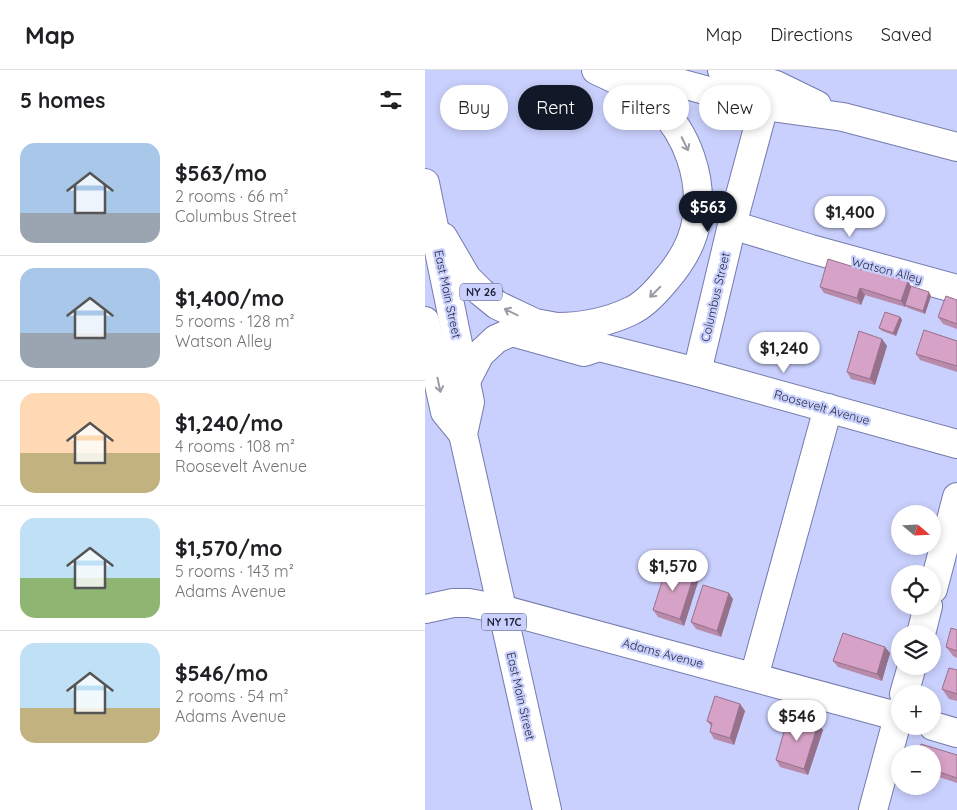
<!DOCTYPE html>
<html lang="en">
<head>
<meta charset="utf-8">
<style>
  :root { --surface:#fff; --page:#f6f6f6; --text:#202124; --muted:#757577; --line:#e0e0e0; --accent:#111827 }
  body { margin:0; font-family:Quicksand,sans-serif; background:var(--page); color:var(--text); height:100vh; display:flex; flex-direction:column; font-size:19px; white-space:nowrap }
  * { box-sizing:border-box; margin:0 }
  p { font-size:16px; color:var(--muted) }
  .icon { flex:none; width:28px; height:28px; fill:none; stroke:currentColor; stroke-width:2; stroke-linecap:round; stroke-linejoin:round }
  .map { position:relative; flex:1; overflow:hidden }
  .sheet { display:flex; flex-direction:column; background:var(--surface); width:425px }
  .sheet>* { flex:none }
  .guide { position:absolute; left:15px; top:15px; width:441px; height:45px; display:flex; gap:10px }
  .needle { width:32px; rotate:109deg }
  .tools { position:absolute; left:466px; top:435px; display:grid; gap:10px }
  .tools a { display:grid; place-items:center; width:50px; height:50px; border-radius:50%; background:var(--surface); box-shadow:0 2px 8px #0003; font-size:25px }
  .price { position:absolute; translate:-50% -42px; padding:0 11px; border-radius:18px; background:#fff; color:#222; font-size:16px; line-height:32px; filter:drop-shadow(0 1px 2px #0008) }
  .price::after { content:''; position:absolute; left:50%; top:30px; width:15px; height:11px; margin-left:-8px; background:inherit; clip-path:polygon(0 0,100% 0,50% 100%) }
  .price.current { background:var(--accent); color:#fff }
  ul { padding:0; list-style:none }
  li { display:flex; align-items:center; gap:15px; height:125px; padding:0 20px }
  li+li { border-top:1px solid var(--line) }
  li span { display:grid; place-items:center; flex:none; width:140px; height:100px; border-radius:15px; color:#555 }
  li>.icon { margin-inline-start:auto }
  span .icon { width:60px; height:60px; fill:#fffc; stroke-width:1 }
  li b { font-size:21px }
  h2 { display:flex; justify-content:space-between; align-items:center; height:60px; padding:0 20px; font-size:21px }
  .pill { padding:0 18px; border-radius:22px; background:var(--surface); box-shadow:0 2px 8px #0003; font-size:18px; line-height:45px }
  .pill.current { background:var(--accent); color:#fff }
  header { display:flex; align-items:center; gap:30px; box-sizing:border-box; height:70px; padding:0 25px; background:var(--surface); border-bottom:1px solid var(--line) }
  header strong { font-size:24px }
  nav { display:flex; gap:28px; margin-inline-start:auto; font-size:18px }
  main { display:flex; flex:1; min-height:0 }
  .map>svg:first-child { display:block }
</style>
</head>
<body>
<header>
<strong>Map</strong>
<nav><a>Map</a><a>Directions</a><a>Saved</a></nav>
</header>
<main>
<section class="sheet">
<h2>5 homes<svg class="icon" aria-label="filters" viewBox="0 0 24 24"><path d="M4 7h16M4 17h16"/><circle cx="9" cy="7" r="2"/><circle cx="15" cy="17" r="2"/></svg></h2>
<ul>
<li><span style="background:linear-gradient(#a9c7e8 70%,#9aa5b1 0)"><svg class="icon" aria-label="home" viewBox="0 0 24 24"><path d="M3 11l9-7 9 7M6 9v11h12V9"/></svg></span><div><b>$563/mo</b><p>2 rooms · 66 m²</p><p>Columbus Street</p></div></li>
<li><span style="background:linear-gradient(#a9c7e8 65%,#9aa5b1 0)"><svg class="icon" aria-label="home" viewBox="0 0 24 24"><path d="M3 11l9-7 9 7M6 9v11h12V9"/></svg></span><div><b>$1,400/mo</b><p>5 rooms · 128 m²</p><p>Watson Alley</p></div></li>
<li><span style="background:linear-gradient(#ffd9b3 60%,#c2b280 0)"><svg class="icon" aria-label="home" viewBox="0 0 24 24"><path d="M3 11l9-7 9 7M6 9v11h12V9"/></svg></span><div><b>$1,240/mo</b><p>4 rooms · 108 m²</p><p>Roosevelt Avenue</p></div></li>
<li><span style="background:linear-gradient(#bfe0f5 60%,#8fb573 0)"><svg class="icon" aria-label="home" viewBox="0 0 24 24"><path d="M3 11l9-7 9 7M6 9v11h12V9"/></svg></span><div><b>$1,570/mo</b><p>5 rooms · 143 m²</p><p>Adams Avenue</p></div></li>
<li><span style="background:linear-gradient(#bfe0f5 65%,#c2b280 0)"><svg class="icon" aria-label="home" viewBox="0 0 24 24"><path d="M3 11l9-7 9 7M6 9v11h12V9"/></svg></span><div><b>$546/mo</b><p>2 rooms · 54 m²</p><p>Adams Avenue</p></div></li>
</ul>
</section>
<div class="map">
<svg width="532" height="740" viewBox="0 0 532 740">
  <rect width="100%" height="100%" fill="#c9d0fd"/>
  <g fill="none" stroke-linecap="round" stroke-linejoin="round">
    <!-- minor casing -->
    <g stroke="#747bae" stroke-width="30">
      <g id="minor">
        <path d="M 206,0 L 339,36 L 418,47 L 532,77"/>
        <path d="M 297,0 L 351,15 L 392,35"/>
        <path d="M 307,155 L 386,179 L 532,219"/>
        <path d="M 174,277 L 272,302 L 532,374"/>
        <path d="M 272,302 L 307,155 L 339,36"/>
        <path d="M 508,519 L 532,427"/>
        <path d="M 0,539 L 28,533 L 44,533 L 76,539 L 475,647"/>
        <path d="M 496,564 L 503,536"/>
        <path d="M 329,607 L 403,338"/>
        <path d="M 479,624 L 487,596"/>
        <path d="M 508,656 L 532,663"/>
        <path d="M 448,740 L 475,640"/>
      </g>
    </g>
    <!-- major casing -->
    <g stroke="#747bae" stroke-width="30">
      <g id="major">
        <path d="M 0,113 L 45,332 L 38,364 L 122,740"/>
        <path d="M 18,167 L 42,208 L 56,222 L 72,235 L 110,253 L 132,257 L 165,266 L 174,277 L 159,282 L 87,262 L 71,269 L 55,284 L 41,311"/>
        <path d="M 0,251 L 20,342 L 38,364"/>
        <path d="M 132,257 C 157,257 183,252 206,241 C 219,235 231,222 240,211 C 255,194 269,171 272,147 C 277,108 263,64 233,36 C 216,20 192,10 171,0"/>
      </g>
    </g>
    <!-- minor -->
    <use href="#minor" stroke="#fff" stroke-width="28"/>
    <!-- major -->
    <use href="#major" stroke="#fff" stroke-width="28"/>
  </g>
  <!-- wall -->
  <g fill="#b98bab">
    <path d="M 442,201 L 483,211 L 486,216 L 506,226 L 500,244 L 483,238 L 481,236 L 480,237 L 440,225 L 436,235 L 399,223 L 395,217 Z"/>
    <path d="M 532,230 L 532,259 L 518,254 L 513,247 Z"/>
    <path d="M 475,247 L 477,250 L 471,266 L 457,261 L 454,258 Z"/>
    <path d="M 457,269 L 462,276 L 450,315 L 426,309 L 422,302 Z"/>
    <path d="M 532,271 L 532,302 L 495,290 L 491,284 Z"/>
    <path d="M 273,512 L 259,556 L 233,547 L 228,540 Z"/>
    <path d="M 308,529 L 296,567 L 271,559 L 266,552 Z"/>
    <path d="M 532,560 L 532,588 L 528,586 L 521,577 Z"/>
    <path d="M 465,583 L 457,611 L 413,597 L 408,591 Z"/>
    <path d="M 532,600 L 532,631 L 524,629 L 517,619 Z"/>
    <path d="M 315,634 L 320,641 L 309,675 L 289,669 L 285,662 L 286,656 L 282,651 Z"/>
    <path d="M 393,654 L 398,660 L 383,705 L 355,697 L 351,690 Z"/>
    <path d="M 508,684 L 532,685 L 532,713 L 508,705 Z"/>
  </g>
  <!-- shaded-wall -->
  <g fill="#96718b">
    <path d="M 483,211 L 487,218 L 480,237 L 476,231 Z"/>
    <path d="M 435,218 L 440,225 L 436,235 L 432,228 Z"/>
    <path d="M 504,222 L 506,226 L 500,244 L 498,241 Z"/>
    <path d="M 475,247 L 477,250 L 471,266 L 468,263 Z"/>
    <path d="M 457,269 L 462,276 L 450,315 L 445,309 Z"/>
    <path d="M 269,505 L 273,512 L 259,556 L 255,549 Z"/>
    <path d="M 304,523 L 308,529 L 296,567 L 292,561 Z"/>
    <path d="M 460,577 L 465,583 L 457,611 L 452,604 Z"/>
    <path d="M 315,634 L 320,641 L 309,675 L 305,668 Z"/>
    <path d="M 393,654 L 398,660 L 383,705 L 379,699 Z"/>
  </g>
  <!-- building -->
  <g fill="#d7a2c7" stroke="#96718b">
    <path d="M 403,189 L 442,201 L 443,199 L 483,211 L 476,231 L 435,218 L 432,228 L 395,217 Z"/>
    <path d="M 486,216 L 504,222 L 498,241 L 480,235 Z"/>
    <path d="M 521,226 L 532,230 L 532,254 L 513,247 Z"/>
    <path d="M 460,242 L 475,247 L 468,263 L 454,258 Z"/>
    <path d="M 499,260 L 532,271 L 532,296 L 491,284 Z"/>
    <path d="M 434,261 L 457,269 L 445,309 L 422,302 Z"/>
    <path d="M 242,496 L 269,505 L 255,549 L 228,540 Z"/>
    <path d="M 278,515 L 304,523 L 292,561 L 266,552 Z"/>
    <path d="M 526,558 L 532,560 L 532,581 L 521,577 Z"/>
    <path d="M 418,563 L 460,577 L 452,604 L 408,591 Z"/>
    <path d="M 524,598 L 532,600 L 532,624 L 517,619 Z"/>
    <path d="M 290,626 L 315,634 L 305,668 L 285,662 L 287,653 L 282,651 Z"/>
    <path d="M 364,644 L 393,654 L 379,699 L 351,690 Z"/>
    <path d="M 496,674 L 532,685 L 532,708 L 508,700 L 508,684 L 493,684 Z"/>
  </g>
  <!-- one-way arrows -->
  <defs><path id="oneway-shaft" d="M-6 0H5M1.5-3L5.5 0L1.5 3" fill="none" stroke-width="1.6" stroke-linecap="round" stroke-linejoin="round" transform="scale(1.25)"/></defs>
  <g stroke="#9a9ca5">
    <use href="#oneway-shaft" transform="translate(260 74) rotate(64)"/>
    <use href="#oneway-shaft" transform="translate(230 222) rotate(135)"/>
    <use href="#oneway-shaft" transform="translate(86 242) rotate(-154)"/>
    <use href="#oneway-shaft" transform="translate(14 315) rotate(78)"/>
  </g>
  <g text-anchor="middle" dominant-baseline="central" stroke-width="4.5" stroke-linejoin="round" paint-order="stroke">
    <!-- shield labels -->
    <g fill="#c9d0fd" stroke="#525672" stroke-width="1">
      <rect x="35" y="213.5" width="42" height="17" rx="4"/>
      <rect x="56.5" y="543.5" width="45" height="17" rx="4"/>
    </g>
    <g font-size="11" font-weight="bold" fill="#1f2237">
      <text x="56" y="222">NY 26</text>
      <text x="79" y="552">NY 17C</text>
    </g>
    <!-- street labels -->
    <g font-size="12" fill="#1f2237" stroke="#c9d0fd">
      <text transform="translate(462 200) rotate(15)">Watson Alley</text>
      <text transform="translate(23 224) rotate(78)">East Main Street</text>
      <text transform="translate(290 227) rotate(-77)">Columbus Street</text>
      <text transform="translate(397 337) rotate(16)">Roosevelt Avenue</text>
      <text transform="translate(238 583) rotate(15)">Adams Avenue</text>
      <text transform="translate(96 626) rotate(77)">East Main Street</text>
    </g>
  </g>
</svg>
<div class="tools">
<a><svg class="needle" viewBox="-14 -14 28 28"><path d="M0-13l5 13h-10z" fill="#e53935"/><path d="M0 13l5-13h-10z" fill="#757577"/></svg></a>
<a><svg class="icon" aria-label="locate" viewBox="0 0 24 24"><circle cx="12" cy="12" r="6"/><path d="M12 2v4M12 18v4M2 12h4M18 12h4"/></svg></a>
<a><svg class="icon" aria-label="layers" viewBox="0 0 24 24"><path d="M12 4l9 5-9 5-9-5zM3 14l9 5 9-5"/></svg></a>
<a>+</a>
<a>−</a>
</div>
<b class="price current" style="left:283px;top:163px">$563</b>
<b class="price" style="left:425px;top:168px">$1,400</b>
<b class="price" style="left:359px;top:304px">$1,240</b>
<b class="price" style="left:248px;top:522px">$1,570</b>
<b class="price" style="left:372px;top:672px">$546</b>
<div class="guide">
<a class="pill">Buy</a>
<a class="pill current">Rent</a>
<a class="pill">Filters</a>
<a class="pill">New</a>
</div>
</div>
</main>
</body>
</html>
